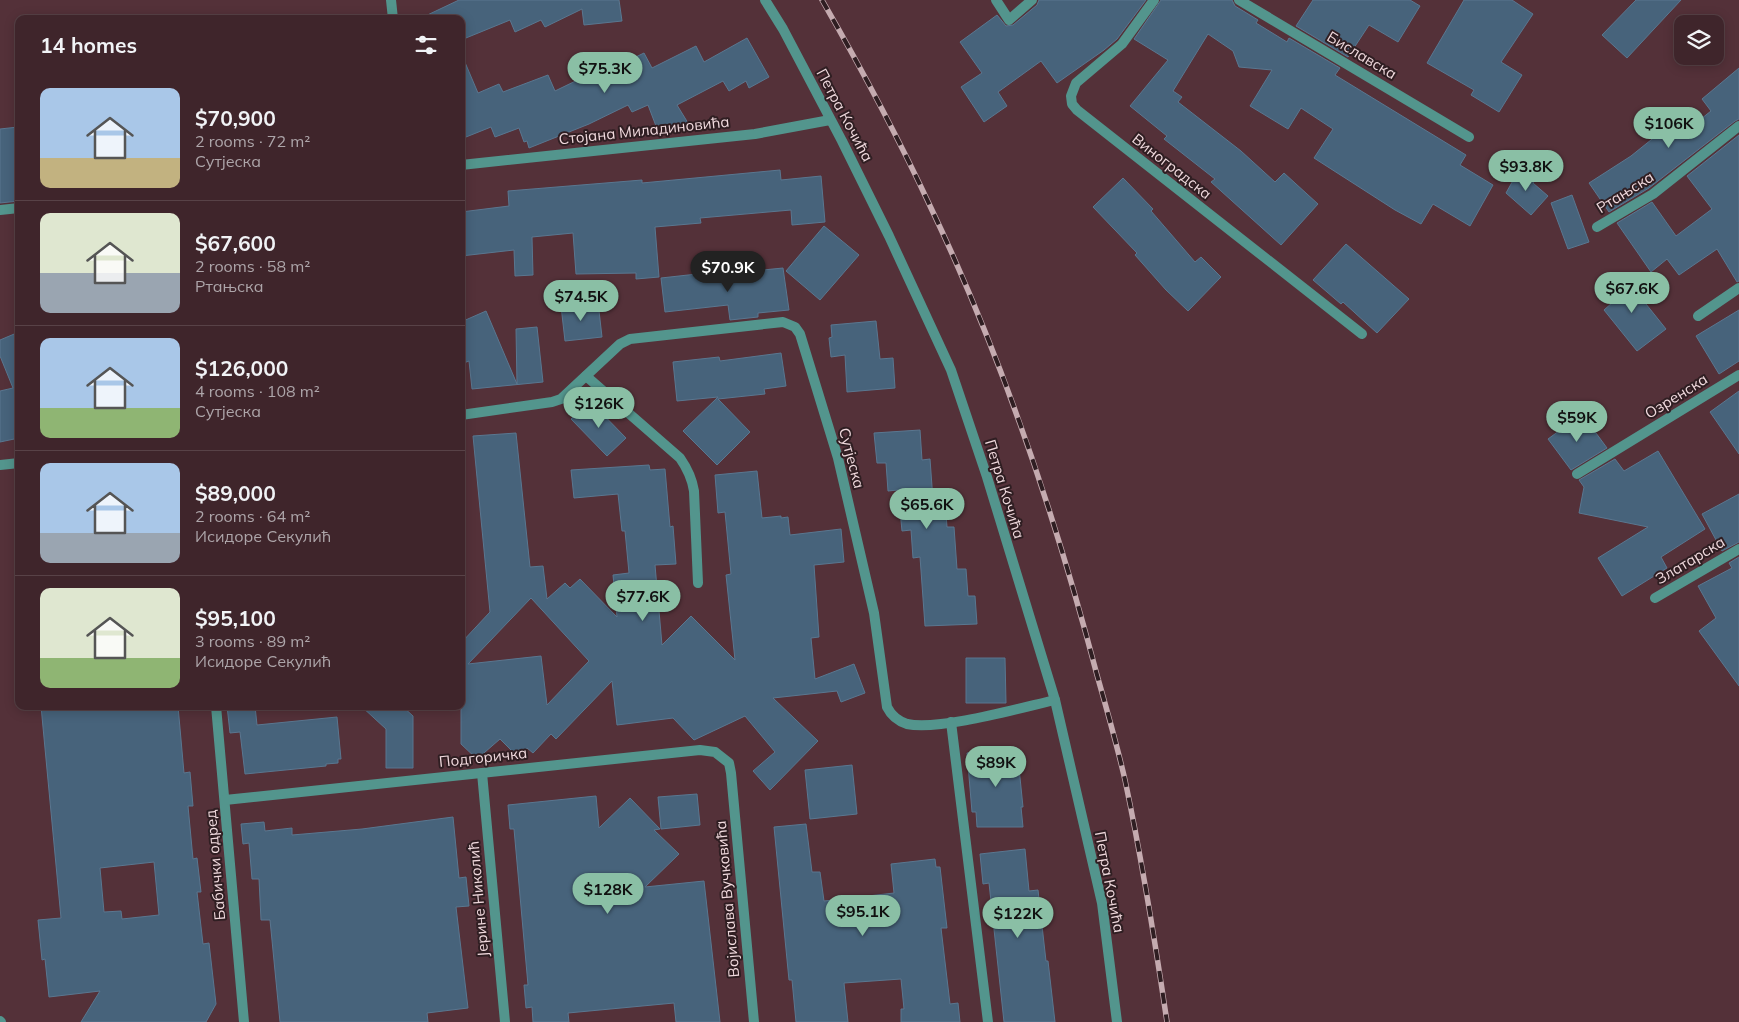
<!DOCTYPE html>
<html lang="en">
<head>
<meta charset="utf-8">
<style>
  :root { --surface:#3f252b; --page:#462d33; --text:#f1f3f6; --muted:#ada5a9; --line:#584247; --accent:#8abfa5 }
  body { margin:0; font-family:Mulish,sans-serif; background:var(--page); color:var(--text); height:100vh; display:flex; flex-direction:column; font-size:19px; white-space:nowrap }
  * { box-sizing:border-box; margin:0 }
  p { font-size:16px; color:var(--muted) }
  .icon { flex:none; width:28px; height:28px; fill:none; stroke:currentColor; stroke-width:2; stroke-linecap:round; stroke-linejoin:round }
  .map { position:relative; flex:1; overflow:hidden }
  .panel { position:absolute; left:15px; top:15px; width:450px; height:695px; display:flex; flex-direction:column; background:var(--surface); border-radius:10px; box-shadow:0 2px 12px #0003,0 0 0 1px var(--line) }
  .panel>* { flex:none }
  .tools { position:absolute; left:1674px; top:15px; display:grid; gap:10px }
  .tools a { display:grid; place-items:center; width:50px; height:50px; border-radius:10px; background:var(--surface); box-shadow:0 2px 12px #0003,0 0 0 1px var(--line); font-size:25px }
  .price { position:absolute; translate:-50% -42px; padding:0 11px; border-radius:18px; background:var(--accent); color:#111; font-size:16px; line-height:32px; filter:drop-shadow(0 1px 2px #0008) }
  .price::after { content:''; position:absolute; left:50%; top:30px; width:15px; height:11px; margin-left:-8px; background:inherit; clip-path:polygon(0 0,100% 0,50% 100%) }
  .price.selected { background:#222; color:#fff }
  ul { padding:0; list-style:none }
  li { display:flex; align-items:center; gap:15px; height:125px; padding:0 25px }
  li+li { border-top:1px solid var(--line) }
  li span { display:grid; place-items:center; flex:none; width:140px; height:100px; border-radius:10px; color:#555 }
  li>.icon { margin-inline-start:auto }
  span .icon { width:60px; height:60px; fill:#fffc; stroke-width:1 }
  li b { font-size:21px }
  h2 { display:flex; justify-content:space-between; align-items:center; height:60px; padding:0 25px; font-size:21px }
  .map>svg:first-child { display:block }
</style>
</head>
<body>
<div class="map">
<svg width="1739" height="1022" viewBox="0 0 1739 1022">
  <rect width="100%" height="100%" fill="#543139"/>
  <!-- building -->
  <g fill="#47637b" stroke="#5a7790" fill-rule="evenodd">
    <path d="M 459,0 L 619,0 L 622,21 L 584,25 L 582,9 L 545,27 L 541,20 L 515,32 L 510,20 L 461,40 L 461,19 L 419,19 Z"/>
    <path d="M 1039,0 L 1146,0 L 1117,39 L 1104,50 L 1057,83 L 1041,61 L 998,92 L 1007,106 L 984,122 L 961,87 L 982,73 L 960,42 L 997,15 L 1006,26 L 1013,25 L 1037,5 Z"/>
    <path d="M 1161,0 L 1232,0 L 1235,6 L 1258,20 L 1256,23 L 1287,42 L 1289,38 L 1340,68 L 1335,75 L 1466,155 L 1460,165 L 1493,185 L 1470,226 L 1433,204 L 1421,224 L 1395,210 L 1314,158 L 1333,129 L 1301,108 L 1288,129 L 1250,106 L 1272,70 L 1239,67 L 1233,51 L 1208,34 L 1173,91 L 1182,97 L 1178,102 L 1241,151 L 1275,182 L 1284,173 L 1318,204 L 1281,245 L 1211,182 L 1215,179 L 1164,139 L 1167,136 L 1130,106 L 1168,60 L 1134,39 Z"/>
    <path d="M 1313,0 L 1410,0 L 1420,6 L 1398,42 L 1369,25 L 1348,57 L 1296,26 Z"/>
    <path d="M 1464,0 L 1512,0 L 1533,14 L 1501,62 L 1522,75 L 1499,112 L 1471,95 L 1474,90 L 1427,63 Z"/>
    <path d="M 1636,0 L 1681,0 L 1627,58 L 1602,35 Z"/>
    <path d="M 747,38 L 769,77 L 749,88 L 746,81 L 729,91 L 723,81 L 677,105 L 688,123 L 656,126 L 648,105 L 632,112 L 628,105 L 589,124 L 529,148 L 527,141 L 524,142 L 519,128 L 495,137 L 491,127 L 461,139 L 461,53 L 478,93 L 499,84 L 503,92 L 548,75 L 555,91 L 594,72 L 596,76 L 644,53 L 652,68 L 696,46 L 704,62 Z"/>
    <path d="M 1739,68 L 1739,119 L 1735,121 L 1649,188 L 1609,212 L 1589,183 L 1631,156 L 1672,123 L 1681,135 L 1711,111 L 1702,99 Z"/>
    <path d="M 18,127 L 19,201 L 0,203 L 0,129 Z"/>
    <path d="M 1739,135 L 1739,281 L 1737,282 L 1717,249 L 1679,275 L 1667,259 L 1651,272 L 1617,223 L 1652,202 L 1676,236 L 1712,209 L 1687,176 Z"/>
    <path d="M 1520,168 L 1536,177 L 1533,183 L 1548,196 L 1531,215 L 1506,193 Z"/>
    <path d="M 780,170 L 781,180 L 821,176 L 825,222 L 792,225 L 791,210 L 700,218 L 701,223 L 655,227 L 659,277 L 636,279 L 636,273 L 576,274 L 573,233 L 532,237 L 533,275 L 515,276 L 514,250 L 461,256 L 461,212 L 509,206 L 508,191 L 642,180 L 642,183 Z"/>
    <path d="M 1123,178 L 1153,209 L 1151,211 L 1195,262 L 1201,257 L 1221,277 L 1188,311 L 1166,290 L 1135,255 L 1137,253 L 1093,207 Z"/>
    <path d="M 1572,195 L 1589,242 L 1568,249 L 1551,203 Z"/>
    <path d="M 824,226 L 859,255 L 820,300 L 786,271 Z"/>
    <path d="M 1346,244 L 1409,299 L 1377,333 L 1343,302 L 1341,304 L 1313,280 Z"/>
    <path d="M 783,268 L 789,310 L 758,313 L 758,317 L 730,320 L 728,305 L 665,312 L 661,278 L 706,273 L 707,279 L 753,274 L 753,271 Z"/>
    <path d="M 1622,274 L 1666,329 L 1637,351 L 1604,310 L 1613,302 L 1602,289 Z"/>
    <path d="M 598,302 L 602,337 L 565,341 L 561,306 Z"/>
    <path d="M 1739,310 L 1739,361 L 1719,374 L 1696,336 Z"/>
    <path d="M 486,311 L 517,384 L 516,329 L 537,327 L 543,382 L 472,389 L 469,361 L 461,364 L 461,322 Z"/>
    <path d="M 876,321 L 880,359 L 893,358 L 895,388 L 847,392 L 845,355 L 831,357 L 829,338 L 832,337 L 831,325 Z"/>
    <path d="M 19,332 L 19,438 L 0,442 L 0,391 L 13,388 L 0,356 L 0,340 Z"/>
    <path d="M 781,353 L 786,386 L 764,389 L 765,394 L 718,399 L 750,432 L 717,465 L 683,431 L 718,397 L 677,401 L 673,362 L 719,357 L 720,361 Z"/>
    <path d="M 1739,391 L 1739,454 L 1710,412 Z"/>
    <path d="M 590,401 L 626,438 L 607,456 L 571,419 Z"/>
    <path d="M 1582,414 L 1607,448 L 1571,470 L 1548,439 Z"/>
    <path d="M 920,430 L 922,460 L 930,459 L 933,500 L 945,500 L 947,527 L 954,527 L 957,569 L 966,569 L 968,596 L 975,596 L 977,624 L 925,626 L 920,557 L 913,558 L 911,530 L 902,531 L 898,490 L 888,491 L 886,463 L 877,463 L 874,433 Z"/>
    <path d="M 516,433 L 530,567 L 543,566 L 547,599 L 565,583 L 570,588 L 580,579 L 617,617 L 613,575 L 629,573 L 625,531 L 622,531 L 618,494 L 574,498 L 571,470 L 649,465 L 650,470 L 665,469 L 670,527 L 673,526 L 676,564 L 655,565 L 662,645 L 691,616 L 735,660 L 726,575 L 731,574 L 725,512 L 718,513 L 715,475 L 757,471 L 762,518 L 781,516 L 781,518 L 788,517 L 790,535 L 841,529 L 844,562 L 814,565 L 819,637 L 811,638 L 815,679 L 854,664 L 865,693 L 841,702 L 837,691 L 773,698 L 818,741 L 770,790 L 753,771 L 775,752 L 745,716 L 694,740 L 673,718 L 617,725 L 612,681 L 556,739 L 551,734 L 533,753 L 527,748 L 518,757 L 500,739 L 477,759 L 461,744 L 461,643 L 490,612 L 473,436 ZM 531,598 L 589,661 L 547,705 L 541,656 L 468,664 Z"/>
    <path d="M 1658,451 L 1705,529 L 1661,557 L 1667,568 L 1622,596 L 1598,558 L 1648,527 L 1579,513 L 1584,487 L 1579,480 L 1615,459 L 1624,471 Z"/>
    <path d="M 1739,494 L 1739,542 L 1722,551 L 1702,514 Z"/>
    <path d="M 1739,557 L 1739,686 L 1699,631 L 1716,618 L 1698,586 L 1732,568 L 1729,563 Z"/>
    <path d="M 966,658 L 1005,658 L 1006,703 L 966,703 Z"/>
    <path d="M 41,706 L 178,706 L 184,773 L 190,772 L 193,806 L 188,806 L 193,859 L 197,858 L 201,892 L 197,892 L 203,944 L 209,943 L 216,1004 L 206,1022 L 81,1022 L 100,991 L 49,997 L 45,959 L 42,960 L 38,920 L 61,918 ZM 154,862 L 159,915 L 122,919 L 121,911 L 104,912 L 100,868 Z"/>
    <path d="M 227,706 L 255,706 L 257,725 L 337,717 L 341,759 L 338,759 L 338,763 L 326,764 L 326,766 L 245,774 L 240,732 L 230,733 Z"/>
    <path d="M 361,706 L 402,706 L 413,716 L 413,768 L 386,768 L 386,729 Z"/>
    <path d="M 1017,748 L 1023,807 L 1021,807 L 1023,827 L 977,827 L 976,812 L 972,812 L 967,753 Z"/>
    <path d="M 852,765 L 857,814 L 810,819 L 805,770 Z"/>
    <path d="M 697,794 L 700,825 L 661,829 L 658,797 Z"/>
    <path d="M 596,796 L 599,828 L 630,798 L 660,829 L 654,830 L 679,854 L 645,887 L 704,881 L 720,1022 L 676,1022 L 674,1003 L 568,1013 L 569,1022 L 533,1022 L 532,1007 L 526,1008 L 524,985 L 528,985 L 514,829 L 510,829 L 508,805 Z"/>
    <path d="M 453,817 L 459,878 L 466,877 L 469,906 L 456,907 L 468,1008 L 427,1013 L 428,1022 L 280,1022 L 270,920 L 261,920 L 259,879 L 252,879 L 249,843 L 243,844 L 241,824 L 264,822 L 265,831 L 292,828 L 292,835 L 362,829 Z"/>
    <path d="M 806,824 L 812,872 L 820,872 L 824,901 L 894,893 L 891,864 L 935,859 L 936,867 L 940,867 L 947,928 L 941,928 L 950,1004 L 958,1003 L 960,1022 L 901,1022 L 901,1009 L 904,1009 L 901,979 L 844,983 L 848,1022 L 796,1022 L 792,980 L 789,980 L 774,827 Z"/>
    <path d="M 1025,849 L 1029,891 L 1038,890 L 1046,961 L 1048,961 L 1055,1022 L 1004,1022 L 989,883 L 983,884 L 980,854 Z"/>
  </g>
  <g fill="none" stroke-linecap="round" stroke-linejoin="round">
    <!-- minor -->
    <g stroke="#53958d" stroke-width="10">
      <path d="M 391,0 L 393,19"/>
      <path d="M 765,0 L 783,29 L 842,141 L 889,236 L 951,370 L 987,477 L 1055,700 L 1102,903 L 1117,1022"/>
      <path d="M 996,0 L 1009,20 L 1032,0"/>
      <path d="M 1154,0 L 1122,44 L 1076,83 L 1071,96 L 1072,104 L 1077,110 L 1362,334"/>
      <path d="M 1239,0 L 1469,137"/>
      <path d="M 461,165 L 755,134 L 830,120"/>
      <path d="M 0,210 L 19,208"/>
      <path d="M 1597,227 L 1653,194 L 1739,126"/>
      <path d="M 1698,316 L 1739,288"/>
      <path d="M 586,376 L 680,458 C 687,468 692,478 694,491 L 698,583"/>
      <path d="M 461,415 L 552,402 L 561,399 L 620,344 L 630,339 L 783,322 L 795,327 L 800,334 L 838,458 L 874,613 L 887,707 C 891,715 898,721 907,724 C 939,731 1020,708 1055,700"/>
      <path d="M 0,465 L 19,463"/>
      <path d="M 1577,474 L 1739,375"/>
      <path d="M 1655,598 L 1739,549"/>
      <path d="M 216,706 L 244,1022"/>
      <path d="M 951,722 L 988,1022"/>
      <path d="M 482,773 L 505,1022"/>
      <path d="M 225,800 L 700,750 L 715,752 L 729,763 L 731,773 L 754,1022"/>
      <path d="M 0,1021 L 1,1022"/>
    </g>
    <!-- rail casing -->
    <g stroke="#c5abb0" stroke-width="5.5">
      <path id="rail" d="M 822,0 C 861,68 898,137 931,208 C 1002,357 1055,515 1097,675 C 1107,710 1117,745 1125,780 C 1142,860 1155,941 1167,1022"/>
    </g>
    <!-- rail -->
    <use href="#rail" stroke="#2f1e22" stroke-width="4" stroke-dasharray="11" stroke-linecap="butt"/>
  </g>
  <g text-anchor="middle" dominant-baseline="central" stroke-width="4" stroke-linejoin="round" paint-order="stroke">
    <!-- street labels -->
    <g font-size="15" fill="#f1dade" stroke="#2f1e22">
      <text transform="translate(1362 55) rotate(31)">Биславска</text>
      <text transform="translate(845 115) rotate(62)">Петра Кочића</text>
      <text transform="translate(644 130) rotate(-6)">Стојана Миладиновића</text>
      <text transform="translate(1172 166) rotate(38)">Виноградска</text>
      <text transform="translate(1625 192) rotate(-32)">Ртањска</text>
      <text transform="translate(1676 396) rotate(-32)">Озренска</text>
      <text transform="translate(852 458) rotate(75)">Сутјеска</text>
      <text transform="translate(1005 489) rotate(73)">Петра Кочића</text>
      <text transform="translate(1690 560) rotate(-31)">Златарска</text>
      <text transform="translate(483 757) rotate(-6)">Подгоричка</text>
      <text transform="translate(215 865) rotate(-95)">Бабички одред</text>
      <text transform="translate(1110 882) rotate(79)">Петра Кочића</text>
      <text transform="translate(478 899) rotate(-95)">Јерине Николић</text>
      <text transform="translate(727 899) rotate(-95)">Војислава Вучковића</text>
    </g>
  </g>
</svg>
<div class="tools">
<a><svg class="icon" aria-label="layers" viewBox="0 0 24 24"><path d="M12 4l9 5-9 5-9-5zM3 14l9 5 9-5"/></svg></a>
</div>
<b class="price" style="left:605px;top:94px">$75.3K</b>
<b class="price" style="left:1669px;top:149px">$106K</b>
<b class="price" style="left:1526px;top:192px">$93.8K</b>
<b class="price selected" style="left:728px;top:293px">$70.9K</b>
<b class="price" style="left:1632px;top:314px">$67.6K</b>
<b class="price" style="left:581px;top:322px">$74.5K</b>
<b class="price" style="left:599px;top:429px">$126K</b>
<b class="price" style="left:1577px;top:443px">$59K</b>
<b class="price" style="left:927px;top:530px">$65.6K</b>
<b class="price" style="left:643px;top:622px">$77.6K</b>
<b class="price" style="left:996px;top:788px">$89K</b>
<b class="price" style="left:608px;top:915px">$128K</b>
<b class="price" style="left:863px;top:937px">$95.1K</b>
<b class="price" style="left:1018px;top:939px">$122K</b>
<section class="panel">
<h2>14 homes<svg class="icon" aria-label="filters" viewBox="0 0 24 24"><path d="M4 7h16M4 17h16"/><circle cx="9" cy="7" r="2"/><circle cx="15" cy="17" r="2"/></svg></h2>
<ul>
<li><span style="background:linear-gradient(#a9c7e8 70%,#c2b280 0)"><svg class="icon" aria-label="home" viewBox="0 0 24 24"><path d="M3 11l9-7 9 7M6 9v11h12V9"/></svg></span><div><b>$70,900</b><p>2 rooms · 72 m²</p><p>Сутјеска</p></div></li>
<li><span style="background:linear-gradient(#dfe7d0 60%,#9aa5b1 0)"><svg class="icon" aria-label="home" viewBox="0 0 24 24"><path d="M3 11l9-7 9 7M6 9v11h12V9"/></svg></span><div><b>$67,600</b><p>2 rooms · 58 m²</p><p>Ртањска</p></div></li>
<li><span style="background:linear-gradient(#a9c7e8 70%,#8fb573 0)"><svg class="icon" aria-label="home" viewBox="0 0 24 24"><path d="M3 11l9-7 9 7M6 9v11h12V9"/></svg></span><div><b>$126,000</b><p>4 rooms · 108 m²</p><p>Сутјеска</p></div></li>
<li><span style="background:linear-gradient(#a9c7e8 70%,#9aa5b1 0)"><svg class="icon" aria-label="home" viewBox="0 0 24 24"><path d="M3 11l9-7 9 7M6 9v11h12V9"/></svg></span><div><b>$89,000</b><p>2 rooms · 64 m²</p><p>Исидоре Секулић</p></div></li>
<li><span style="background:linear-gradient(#dfe7d0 70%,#8fb573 0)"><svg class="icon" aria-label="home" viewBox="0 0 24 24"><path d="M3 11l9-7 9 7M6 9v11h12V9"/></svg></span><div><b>$95,100</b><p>3 rooms · 89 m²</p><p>Исидоре Секулић</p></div></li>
</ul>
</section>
</div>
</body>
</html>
